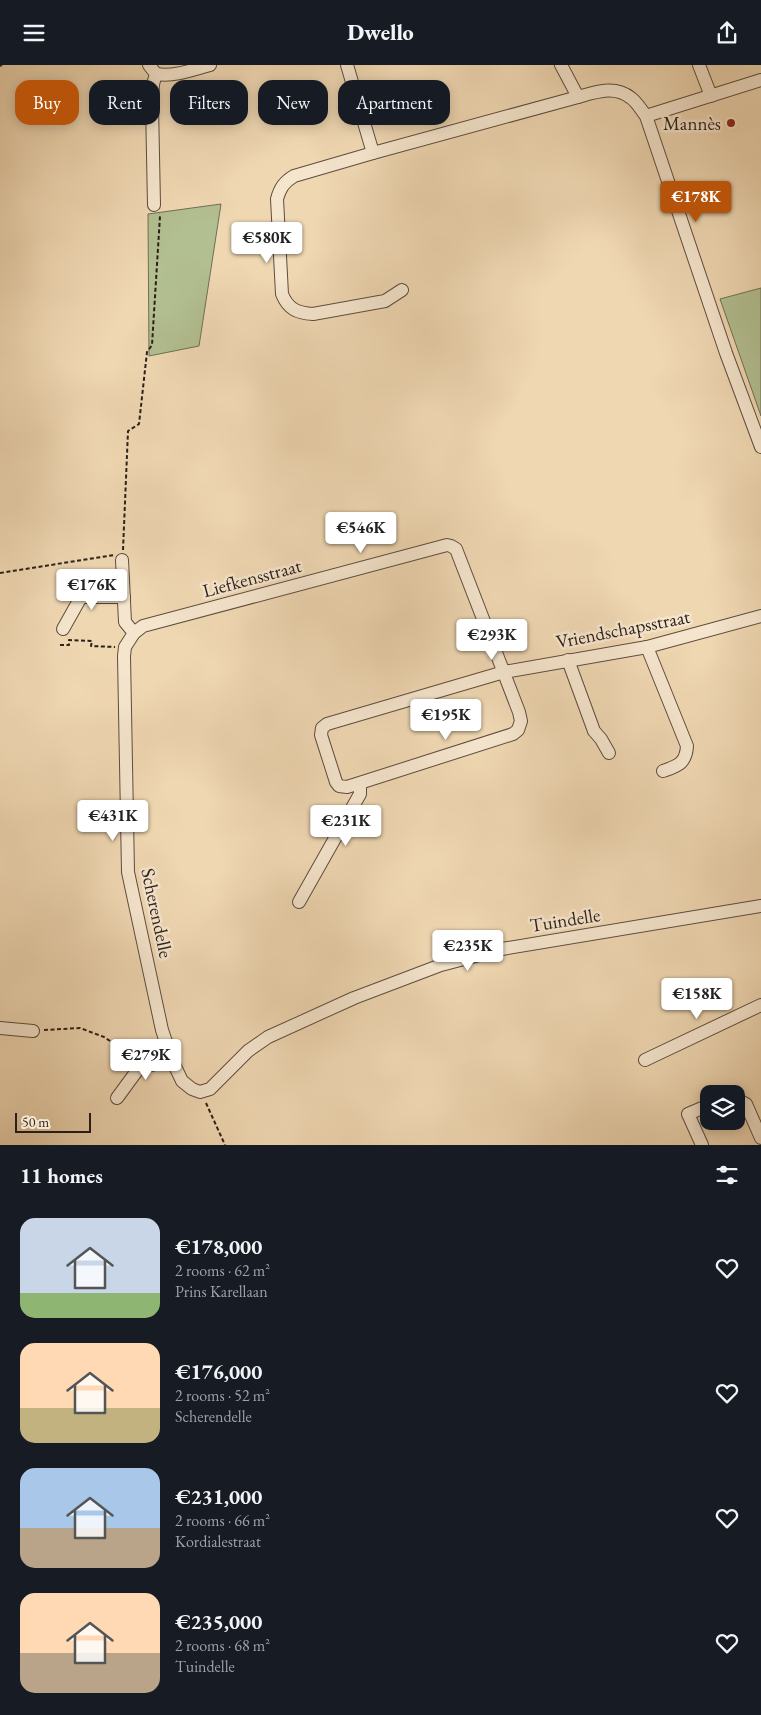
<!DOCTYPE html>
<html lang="en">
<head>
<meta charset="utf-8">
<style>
  :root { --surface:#171b24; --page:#242831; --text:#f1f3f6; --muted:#9ea1a6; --accent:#b45309 }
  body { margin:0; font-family:"EB Garamond",serif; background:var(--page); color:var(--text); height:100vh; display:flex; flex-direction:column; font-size:19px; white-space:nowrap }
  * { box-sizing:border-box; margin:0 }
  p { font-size:16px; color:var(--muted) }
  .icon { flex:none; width:28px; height:28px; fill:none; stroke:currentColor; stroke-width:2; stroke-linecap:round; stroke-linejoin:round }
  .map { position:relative; height:1080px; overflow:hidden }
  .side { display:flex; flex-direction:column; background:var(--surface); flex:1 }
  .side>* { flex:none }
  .guide { position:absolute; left:15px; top:15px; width:500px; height:45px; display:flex; gap:10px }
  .tools { position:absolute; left:700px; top:1020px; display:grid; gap:10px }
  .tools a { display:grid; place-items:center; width:45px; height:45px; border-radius:10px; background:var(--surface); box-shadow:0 2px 12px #0003; font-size:25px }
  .scale { position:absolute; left:15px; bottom:12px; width:76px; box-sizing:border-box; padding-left:5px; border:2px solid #2c1f19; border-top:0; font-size:14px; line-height:18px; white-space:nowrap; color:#2c1f19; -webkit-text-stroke:4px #f5e5cd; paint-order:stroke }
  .price { position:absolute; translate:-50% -42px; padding:0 11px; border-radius:5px; background:#fff; color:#222; font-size:16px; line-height:32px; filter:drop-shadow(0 1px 2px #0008) }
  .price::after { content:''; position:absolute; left:50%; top:30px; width:15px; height:11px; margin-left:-8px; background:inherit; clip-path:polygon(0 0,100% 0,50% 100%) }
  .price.selected { background:var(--accent); color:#fff }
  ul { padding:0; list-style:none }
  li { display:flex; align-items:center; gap:15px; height:125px; padding:0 20px }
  li span { display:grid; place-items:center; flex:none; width:140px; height:100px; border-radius:15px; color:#555 }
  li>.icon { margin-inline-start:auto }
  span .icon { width:60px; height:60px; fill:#fffc; stroke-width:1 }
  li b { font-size:21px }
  h2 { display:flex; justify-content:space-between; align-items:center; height:60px; padding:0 20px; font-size:21px }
  .tag { padding:0 18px; border-radius:15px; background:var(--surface); box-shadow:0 2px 12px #0003; font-size:18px; line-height:45px }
  .tag.selected { background:var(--accent); color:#fff }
  header { display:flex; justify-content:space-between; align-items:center; height:65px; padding:0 20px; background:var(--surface); font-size:22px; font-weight:800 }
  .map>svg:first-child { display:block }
</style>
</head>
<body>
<header><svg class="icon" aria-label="menu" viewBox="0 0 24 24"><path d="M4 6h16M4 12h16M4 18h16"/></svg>Dwello<svg class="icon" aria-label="share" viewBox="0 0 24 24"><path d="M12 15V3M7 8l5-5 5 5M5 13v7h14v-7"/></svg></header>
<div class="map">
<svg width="761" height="1080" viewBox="0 0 761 1080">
  <rect width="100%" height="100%" fill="#efd7b2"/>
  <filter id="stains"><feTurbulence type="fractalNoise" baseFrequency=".004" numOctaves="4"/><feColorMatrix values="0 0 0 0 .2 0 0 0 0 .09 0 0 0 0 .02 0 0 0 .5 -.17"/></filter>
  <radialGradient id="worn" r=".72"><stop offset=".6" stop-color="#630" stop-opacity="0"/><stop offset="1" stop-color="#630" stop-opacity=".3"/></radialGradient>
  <!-- green -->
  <g fill="#b2bf91" stroke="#6f6f55">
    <path d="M 221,139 L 199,281 L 149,291 L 148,149 Z"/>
    <path d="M 761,223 L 761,351 L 720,234 Z"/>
  </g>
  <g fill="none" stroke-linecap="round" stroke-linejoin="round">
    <!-- minor casing -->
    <g stroke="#5d4d3f" stroke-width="14">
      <g id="minor">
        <path d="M 149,0 L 156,9 L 153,19 L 152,40 L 154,140"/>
        <path d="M 347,0 L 373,88 L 578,32"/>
        <path d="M 561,0 L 578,32 C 596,27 615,20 631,33 C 637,37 641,45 646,51 L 726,288 L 761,382"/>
        <path d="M 699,0 L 711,31"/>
        <path d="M 156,9 C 174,12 192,5 210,0"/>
        <path d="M 646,51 L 761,15"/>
        <path d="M 373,88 L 294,111 C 284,117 280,123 277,134 L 282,229 C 288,244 297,248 313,249 L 385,236 L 402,225"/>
        <path d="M 122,495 L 125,557 L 134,568 L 125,582 L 124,591 L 128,807 L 162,965 L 172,995 L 182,1016 L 192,1024 L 200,1027 L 210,1024 L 248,986 L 268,972 L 354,933 L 441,900 L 502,884 L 761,841"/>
        <path d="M 63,564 L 81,532 L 124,532"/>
        <path d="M 134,568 L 143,561 L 447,480 L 451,481 L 456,484 L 519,647 L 521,656 L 518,665 L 513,669 L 347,722 L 339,721 L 336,717 L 321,670 L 322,663 L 327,659 L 504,607 L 647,582 L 761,551"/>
        <path d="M 647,582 L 687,681 C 686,699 677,701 663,706"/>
        <path d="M 568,595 L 594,666 L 601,674 L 609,688"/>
        <path d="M 299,837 L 360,729 L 360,719"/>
        <path d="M 0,963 L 33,966"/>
        <path d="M 645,995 L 761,940"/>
        <path d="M 117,1033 L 139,1003 L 172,995"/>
        <path d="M 736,1034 L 746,1039 L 761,1073"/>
        <path d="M 702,1080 L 688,1049 L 709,1040"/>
      </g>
    </g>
    <!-- path -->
    <g stroke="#2c1f19" stroke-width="2" stroke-dasharray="4 2.5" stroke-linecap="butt">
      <path d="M 0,1 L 2,0"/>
      <path d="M 123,485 L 128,366 L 139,359 L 147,287 L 152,280 L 160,151 L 159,149"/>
      <path d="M 0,508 L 114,490"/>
      <path d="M 60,580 L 69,580 L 69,575 L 92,576 L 91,581 L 115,582"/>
      <path d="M 44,965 L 80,963 L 104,972 L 136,993"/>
      <path d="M 206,1038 L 225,1080"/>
    </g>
    <!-- minor -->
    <use href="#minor" stroke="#f5e5cd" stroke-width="12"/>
  </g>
  <!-- markers -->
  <circle fill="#8f2418" stroke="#f5e5cd" stroke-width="2" cx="731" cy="58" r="5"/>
  <g text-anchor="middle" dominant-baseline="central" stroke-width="5" stroke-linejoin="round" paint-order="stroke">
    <!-- poi labels -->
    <g font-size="19" fill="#2c1f19" stroke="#f5e5cd" text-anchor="end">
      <text x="721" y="58">Mannès</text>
    </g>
    <!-- street labels -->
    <g font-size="19" fill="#2c1f19" stroke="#f5e5cd">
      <text transform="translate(252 513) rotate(-15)">Liefkensstraat</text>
      <text transform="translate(623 564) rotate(-11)">Vriendschapsstraat</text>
      <text transform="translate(157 848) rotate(78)">Scherendelle</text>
      <text transform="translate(565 855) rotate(-9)">Tuindelle</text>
    </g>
  </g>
  <rect width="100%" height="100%" filter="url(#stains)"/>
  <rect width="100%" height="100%" fill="url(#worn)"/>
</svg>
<div class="tools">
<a><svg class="icon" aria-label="layers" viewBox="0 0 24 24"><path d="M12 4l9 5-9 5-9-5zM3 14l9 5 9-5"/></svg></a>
</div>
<div class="scale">50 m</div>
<b class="price selected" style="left:696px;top:158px">€178K</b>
<b class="price" style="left:267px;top:199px">€580K</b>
<b class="price" style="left:361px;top:489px">€546K</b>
<b class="price" style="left:92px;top:546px">€176K</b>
<b class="price" style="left:492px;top:596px">€293K</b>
<b class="price" style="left:446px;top:676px">€195K</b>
<b class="price" style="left:113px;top:777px">€431K</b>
<b class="price" style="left:346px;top:782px">€231K</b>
<b class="price" style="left:468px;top:907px">€235K</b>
<b class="price" style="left:697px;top:955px">€158K</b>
<b class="price" style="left:146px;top:1016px">€279K</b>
<div class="guide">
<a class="tag selected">Buy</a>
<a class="tag">Rent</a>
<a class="tag">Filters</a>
<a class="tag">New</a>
<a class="tag">Apartment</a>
</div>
</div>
<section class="side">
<h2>11 homes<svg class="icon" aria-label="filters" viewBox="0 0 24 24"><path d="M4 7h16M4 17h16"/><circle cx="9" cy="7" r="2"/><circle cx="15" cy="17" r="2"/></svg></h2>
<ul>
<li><span style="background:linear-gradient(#c9d6e8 75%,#8fb573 0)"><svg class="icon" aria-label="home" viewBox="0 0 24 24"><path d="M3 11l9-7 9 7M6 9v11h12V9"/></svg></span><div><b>€178,000</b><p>2 rooms · 62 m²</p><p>Prins Karellaan</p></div><svg class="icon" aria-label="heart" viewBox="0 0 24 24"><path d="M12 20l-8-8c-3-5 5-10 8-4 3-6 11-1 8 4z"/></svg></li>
<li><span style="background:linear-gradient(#ffd9b3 65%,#c2b280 0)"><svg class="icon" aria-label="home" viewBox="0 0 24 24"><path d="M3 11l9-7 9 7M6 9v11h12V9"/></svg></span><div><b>€176,000</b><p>2 rooms · 52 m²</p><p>Scherendelle</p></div><svg class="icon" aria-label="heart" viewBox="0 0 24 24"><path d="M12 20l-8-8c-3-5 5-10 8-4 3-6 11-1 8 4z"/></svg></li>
<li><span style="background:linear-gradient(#a9c7e8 60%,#b9a48a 0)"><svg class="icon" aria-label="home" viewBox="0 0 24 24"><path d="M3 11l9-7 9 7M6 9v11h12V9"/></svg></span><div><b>€231,000</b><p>2 rooms · 66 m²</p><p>Kordialestraat</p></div><svg class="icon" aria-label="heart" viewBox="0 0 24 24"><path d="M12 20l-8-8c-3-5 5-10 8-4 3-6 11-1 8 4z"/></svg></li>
<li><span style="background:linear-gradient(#ffd9b3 60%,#b9a48a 0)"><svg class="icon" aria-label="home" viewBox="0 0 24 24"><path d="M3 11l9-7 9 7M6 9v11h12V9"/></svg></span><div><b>€235,000</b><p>2 rooms · 68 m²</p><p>Tuindelle</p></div><svg class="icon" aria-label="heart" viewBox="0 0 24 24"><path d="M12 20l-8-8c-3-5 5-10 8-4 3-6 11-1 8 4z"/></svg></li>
</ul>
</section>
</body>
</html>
